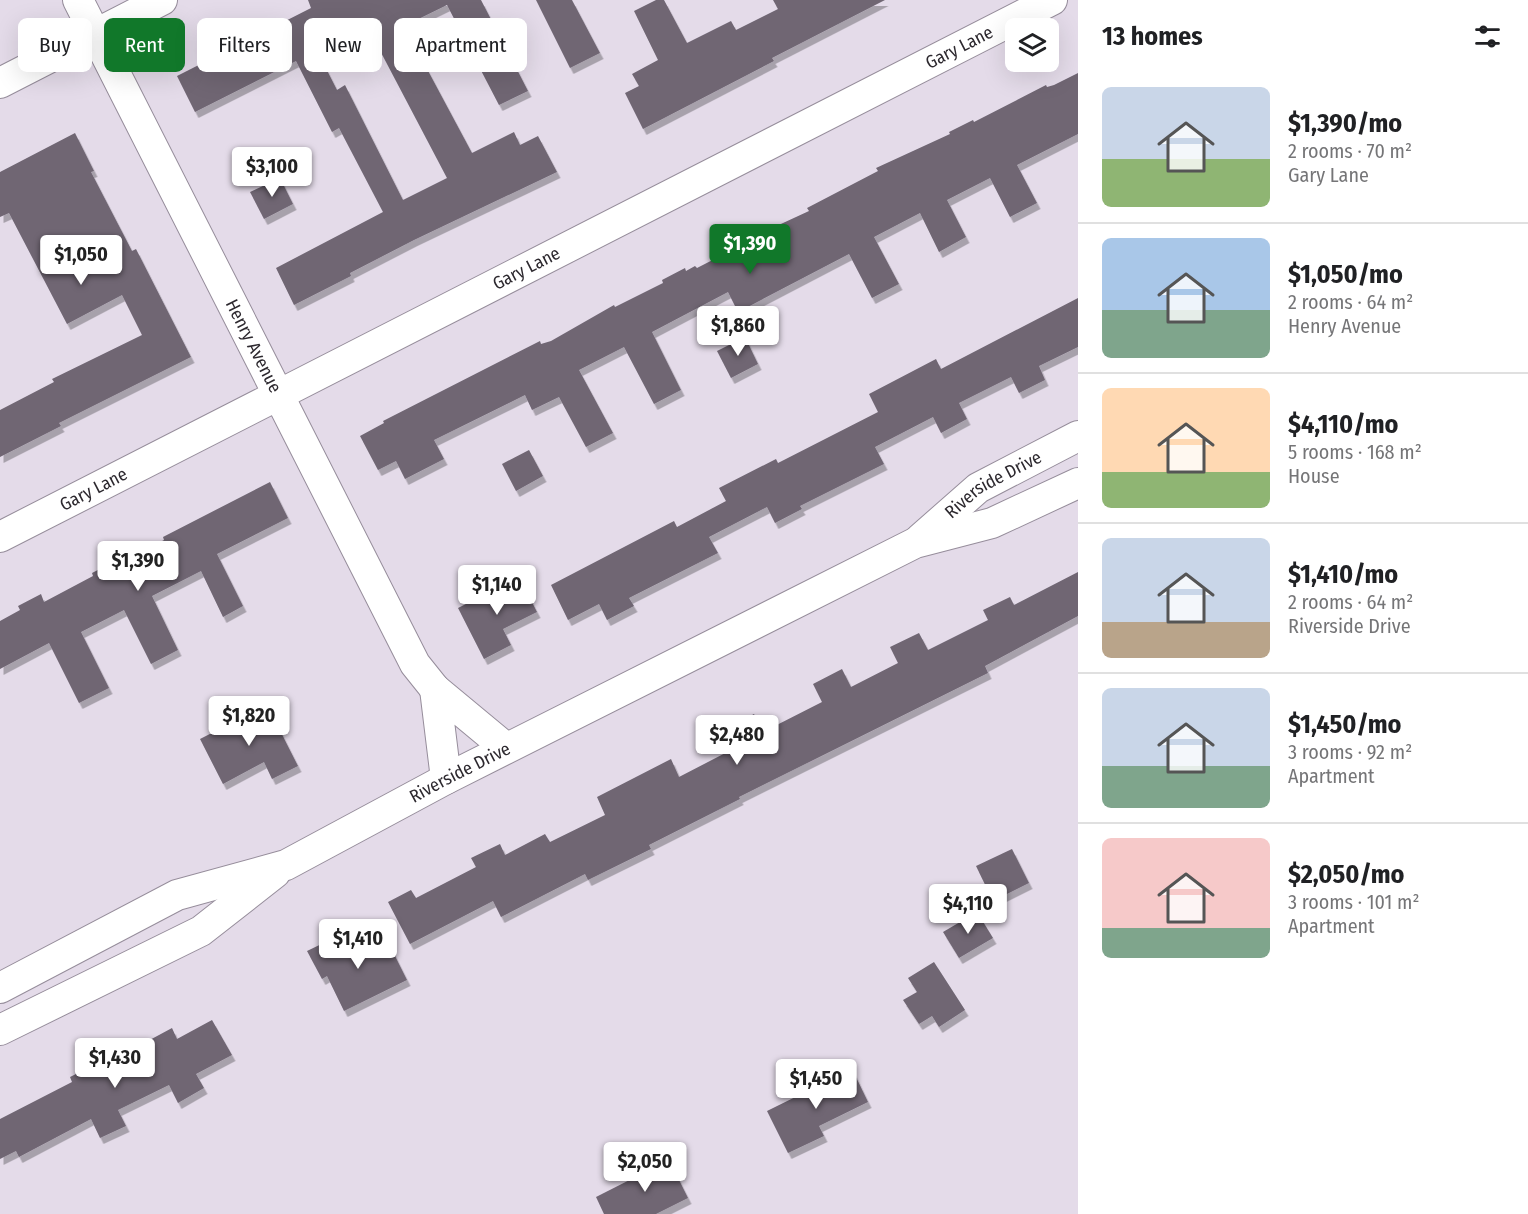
<!DOCTYPE html>
<html lang="en">
<head>
<meta charset="utf-8">
<style>
  :root { --surface:#fff; --page:#f6f6f6; --text:#202124; --muted:#757577; --line:#e0e0e0; --accent:#11782a }
  body { margin:0; font-family:"Fira Sans Condensed",sans-serif; background:var(--page); color:var(--text); height:100vh; display:flex; flex-direction:column; font-size:22px; white-space:nowrap }
  * { box-sizing:border-box; margin:0 }
  p { font-size:20px; color:var(--muted) }
  .icon { flex:none; width:33px; height:33px; fill:none; stroke:currentColor; stroke-width:2; stroke-linecap:round; stroke-linejoin:round }
  .map { position:relative; flex:1; overflow:hidden }
  .details { display:flex; flex-direction:column; background:var(--surface); width:450px }
  .details>* { flex:none }
  .banner { position:absolute; left:18px; top:18px; width:570px; height:54px; display:flex; gap:12px }
  .controls { position:absolute; left:1005px; top:18px; display:grid; gap:12px }
  .controls a { display:grid; place-items:center; width:54px; height:54px; border-radius:9px; background:var(--surface); box-shadow:0 6px 24px #0002; font-size:30px }
  .price { position:absolute; translate:-50% -51px; padding:0 14px; border-radius:6px; background:#fff; color:#222; font-size:20px; line-height:39px; filter:drop-shadow(0 2px 3px #0008) }
  .price::after { content:''; position:absolute; left:50%; top:36px; width:18px; height:14px; margin-left:-9px; background:inherit; clip-path:polygon(0 0,100% 0,50% 100%) }
  .price.selected { background:var(--accent); color:#fff }
  ul { padding:0; list-style:none }
  li { display:flex; align-items:center; gap:18px; height:150px; padding:0 24px }
  li+li { border-top:2px solid var(--line) }
  li span { display:grid; place-items:center; flex:none; width:168px; height:120px; border-radius:9px; color:#555 }
  li>.icon { margin-inline-start:auto }
  span .icon { width:72px; height:72px; fill:#fffc; stroke-width:1 }
  li b { font-size:26px }
  h2 { display:flex; justify-content:space-between; align-items:center; height:72px; padding:0 24px; font-size:26px }
  .chip { padding:0 21px; border-radius:9px; background:var(--surface); box-shadow:0 6px 24px #0002; font-size:21px; line-height:54px }
  .chip.selected { background:var(--accent); color:#fff }
  main { display:flex; flex:1; min-height:0 }
  .map>svg:first-child { display:block }
</style>
</head>
<body>
<main>
<div class="map">
<svg width="1078" height="1214" viewBox="0 0 1078 1214">
  <defs>
    <filter id="shadow"><feDropShadow dx="3.5" dy="6" stdDeviation="0" flood-color="#0004"/></filter>
  </defs>
  <rect width="100%" height="100%" fill="#e4dbe9"/>
  <!-- building -->
  <g fill="#6f6673" fill-rule="evenodd" filter="url(#shadow)">
    <path d="M 308,0 L 481,0 L 528,91 L 499,105 L 447,5 L 404,26 L 472,153 L 514,132 L 520,145 L 538,136 L 557,172 L 414,240 L 350,273 L 351,276 L 294,305 L 276,268 L 383,212 L 339,128 L 332,132 L 296,61 L 195,112 L 177,76 L 311,8 ZM 365,22 L 447,178 L 403,200 L 345,85 L 337,90 L 315,47 Z"/>
    <path d="M 536,0 L 572,0 L 600,53 L 570,68 Z"/>
    <path d="M 656,0 L 664,0 L 687,43 L 731,21 L 736,30 L 778,9 L 773,0 L 885,0 L 772,58 L 774,61 L 643,129 L 625,93 L 639,86 L 632,74 L 658,60 L 634,11 Z"/>
    <path d="M 1078,73 L 1078,134 L 1017,165 L 1037,203 L 1010,217 L 990,178 L 947,200 L 966,237 L 939,252 L 920,213 L 874,237 L 899,284 L 872,298 L 849,254 L 738,312 L 728,292 L 652,332 L 681,390 L 654,404 L 624,347 L 579,370 L 613,433 L 586,447 L 559,397 L 532,410 L 525,395 L 434,440 L 444,459 L 405,479 L 396,461 L 378,470 L 360,436 L 384,423 L 383,421 L 540,341 L 541,344 L 551,341 L 614,305 L 615,307 L 663,283 L 662,280 L 685,268 L 686,271 L 695,266 L 697,268 L 736,248 L 735,245 L 809,211 L 807,208 L 878,171 L 876,168 L 950,134 L 949,132 L 973,120 L 974,122 L 1046,85 L 1047,87 L 1054,85 Z"/>
    <path d="M 75,133 L 94,171 L 91,172 L 132,251 L 136,249 L 191,357 L 59,423 L 61,426 L 0,457 L 0,410 L 54,382 L 52,379 L 142,335 L 122,295 L 67,324 L 9,213 L 0,217 L 0,172 Z"/>
    <path d="M 280,178 L 293,204 L 264,219 L 250,192 Z"/>
    <path d="M 1078,298 L 1078,347 L 1039,366 L 1045,380 L 1019,393 L 1011,377 L 959,403 L 967,419 L 941,433 L 933,417 L 875,447 L 884,464 L 800,506 L 802,509 L 775,523 L 767,507 L 709,537 L 718,553 L 629,598 L 634,606 L 607,620 L 599,604 L 568,620 L 551,585 L 674,521 L 677,527 L 726,501 L 719,488 L 776,459 L 778,463 L 878,412 L 869,394 L 936,359 L 941,369 Z"/>
    <path d="M 745,337 L 758,364 L 731,378 L 717,351 Z"/>
    <path d="M 529,450 L 543,476 L 516,491 L 502,464 Z"/>
    <path d="M 270,482 L 288,518 L 217,554 L 243,606 L 223,617 L 201,571 L 152,596 L 178,650 L 151,664 L 124,610 L 81,632 L 109,688 L 79,703 L 49,643 L 0,669 L 0,621 L 20,610 L 18,606 L 41,594 L 44,602 L 93,576 L 92,573 L 117,560 L 119,564 L 164,540 L 163,537 Z"/>
    <path d="M 1078,572 L 1078,616 L 985,666 L 988,673 L 739,797 L 740,799 L 649,845 L 651,849 L 588,880 L 585,874 L 501,917 L 493,901 L 410,944 L 388,902 L 411,890 L 416,898 L 476,867 L 471,858 L 500,844 L 505,855 L 545,834 L 550,842 L 605,815 L 597,797 L 671,759 L 679,777 L 735,748 L 726,729 L 754,714 L 763,732 L 822,702 L 813,684 L 842,669 L 851,687 L 898,663 L 890,647 L 919,633 L 928,650 L 988,620 L 983,610 L 1010,597 L 1014,605 Z"/>
    <path d="M 519,577 L 537,612 L 503,629 L 511,645 L 484,659 L 458,608 Z"/>
    <path d="M 267,705 L 298,766 L 272,779 L 264,762 L 223,784 L 200,739 Z"/>
    <path d="M 1012,849 L 1029,883 L 993,901 L 976,866 Z"/>
    <path d="M 977,912 L 993,938 L 959,958 L 943,932 Z"/>
    <path d="M 384,934 L 407,980 L 344,1011 L 327,976 L 322,979 L 307,951 L 336,937 L 344,954 Z"/>
    <path d="M 934,962 L 965,1010 L 939,1027 L 932,1016 L 919,1024 L 903,1000 L 917,992 L 908,978 Z"/>
    <path d="M 212,1020 L 232,1055 L 196,1074 L 204,1088 L 178,1103 L 169,1085 L 118,1110 L 126,1126 L 100,1138 L 91,1119 L 19,1157 L 16,1151 L 0,1159 L 0,1119 L 72,1082 L 70,1077 L 94,1065 L 96,1070 L 148,1045 L 146,1042 L 172,1028 L 177,1039 Z"/>
    <path d="M 852,1069 L 868,1102 L 819,1126 L 824,1136 L 788,1153 L 767,1111 Z"/>
    <path d="M 669,1160 L 688,1198 L 656,1214 L 604,1214 L 596,1197 Z"/>
  </g>
  <g fill="none" stroke-linecap="round" stroke-linejoin="round">
    <!-- minor casing -->
    <g stroke="#968d9b" stroke-width="32">
      <g id="minor">
        <path id="s1" d="M 78,0 L 415,664 L 435,689"/>
        <path d="M 0,83 L 162,0"/>
        <path id="s2" d="M 0,537 L 1052,0"/>
        <path id="s3" d="M 920,539 L 978,488 L 1078,436"/>
        <path d="M 446,779 L 435,689 L 506,748"/>
        <path id="s4" d="M 0,988 L 177,895 L 286,865 L 446,779 L 915,543 L 992,523 L 1078,483"/>
        <path d="M 0,1030 L 201,931 L 275,873"/>
      </g>
    </g>
    <!-- minor -->
    <use href="#minor" stroke="#fff" stroke-width="30"/>
  </g>
  <g text-anchor="middle" dominant-baseline="central" stroke-width="6" stroke-linejoin="round" paint-order="stroke">
    <!-- street labels -->
    <g font-size="18" fill="#2d292f" stroke="#fff">
      <text stroke="none"><textPath href="#s2" startOffset="1077">Gary Lane</textPath></text>
      <text stroke="none"><textPath href="#s2" startOffset="591">Gary Lane</textPath></text>
      <text stroke="none"><textPath href="#s1" startOffset="388">Henry Avenue</textPath></text>
      <text stroke="none"><textPath href="#s3" startOffset="92">Riverside Drive</textPath></text>
      <text stroke="none"><textPath href="#s2" startOffset="105">Gary Lane</textPath></text>
      <text stroke="none"><textPath href="#s4" startOffset="510">Riverside Drive</textPath></text>
    </g>
  </g>
</svg>
<div class="controls">
<a><svg class="icon" aria-label="layers" viewBox="0 0 24 24"><path d="M12 4l9 5-9 5-9-5zM3 14l9 5 9-5"/></svg></a>
</div>
<b class="price" style="left:272px;top:198px">$3,100</b>
<b class="price selected" style="left:750px;top:275px">$1,390</b>
<b class="price" style="left:81px;top:286px">$1,050</b>
<b class="price" style="left:738px;top:357px">$1,860</b>
<b class="price" style="left:138px;top:592px">$1,390</b>
<b class="price" style="left:497px;top:616px">$1,140</b>
<b class="price" style="left:249px;top:747px">$1,820</b>
<b class="price" style="left:737px;top:766px">$2,480</b>
<b class="price" style="left:968px;top:935px">$4,110</b>
<b class="price" style="left:358px;top:970px">$1,410</b>
<b class="price" style="left:115px;top:1089px">$1,430</b>
<b class="price" style="left:816px;top:1110px">$1,450</b>
<b class="price" style="left:645px;top:1193px">$2,050</b>
<div class="banner">
<a class="chip">Buy</a>
<a class="chip selected">Rent</a>
<a class="chip">Filters</a>
<a class="chip">New</a>
<a class="chip">Apartment</a>
</div>
</div>
<section class="details">
<h2>13 homes<svg class="icon" aria-label="filters" viewBox="0 0 24 24"><path d="M4 7h16M4 17h16"/><circle cx="9" cy="7" r="2"/><circle cx="15" cy="17" r="2"/></svg></h2>
<ul>
<li><span style="background:linear-gradient(#c9d6e8 60%,#8fb573 0)"><svg class="icon" aria-label="home" viewBox="0 0 24 24"><path d="M3 11l9-7 9 7M6 9v11h12V9"/></svg></span><div><b>$1,390/mo</b><p>2 rooms · 70 m²</p><p>Gary Lane</p></div></li>
<li><span style="background:linear-gradient(#a9c7e8 60%,#7fa58c 0)"><svg class="icon" aria-label="home" viewBox="0 0 24 24"><path d="M3 11l9-7 9 7M6 9v11h12V9"/></svg></span><div><b>$1,050/mo</b><p>2 rooms · 64 m²</p><p>Henry Avenue</p></div></li>
<li><span style="background:linear-gradient(#ffd9b3 70%,#8fb573 0)"><svg class="icon" aria-label="home" viewBox="0 0 24 24"><path d="M3 11l9-7 9 7M6 9v11h12V9"/></svg></span><div><b>$4,110/mo</b><p>5 rooms · 168 m²</p><p>House</p></div></li>
<li><span style="background:linear-gradient(#c9d6e8 70%,#b9a48a 0)"><svg class="icon" aria-label="home" viewBox="0 0 24 24"><path d="M3 11l9-7 9 7M6 9v11h12V9"/></svg></span><div><b>$1,410/mo</b><p>2 rooms · 64 m²</p><p>Riverside Drive</p></div></li>
<li><span style="background:linear-gradient(#c9d6e8 65%,#7fa58c 0)"><svg class="icon" aria-label="home" viewBox="0 0 24 24"><path d="M3 11l9-7 9 7M6 9v11h12V9"/></svg></span><div><b>$1,450/mo</b><p>3 rooms · 92 m²</p><p>Apartment</p></div></li>
<li><span style="background:linear-gradient(#f6c9c9 75%,#7fa58c 0)"><svg class="icon" aria-label="home" viewBox="0 0 24 24"><path d="M3 11l9-7 9 7M6 9v11h12V9"/></svg></span><div><b>$2,050/mo</b><p>3 rooms · 101 m²</p><p>Apartment</p></div></li>
</ul>
</section>
</main>
</body>
</html>
